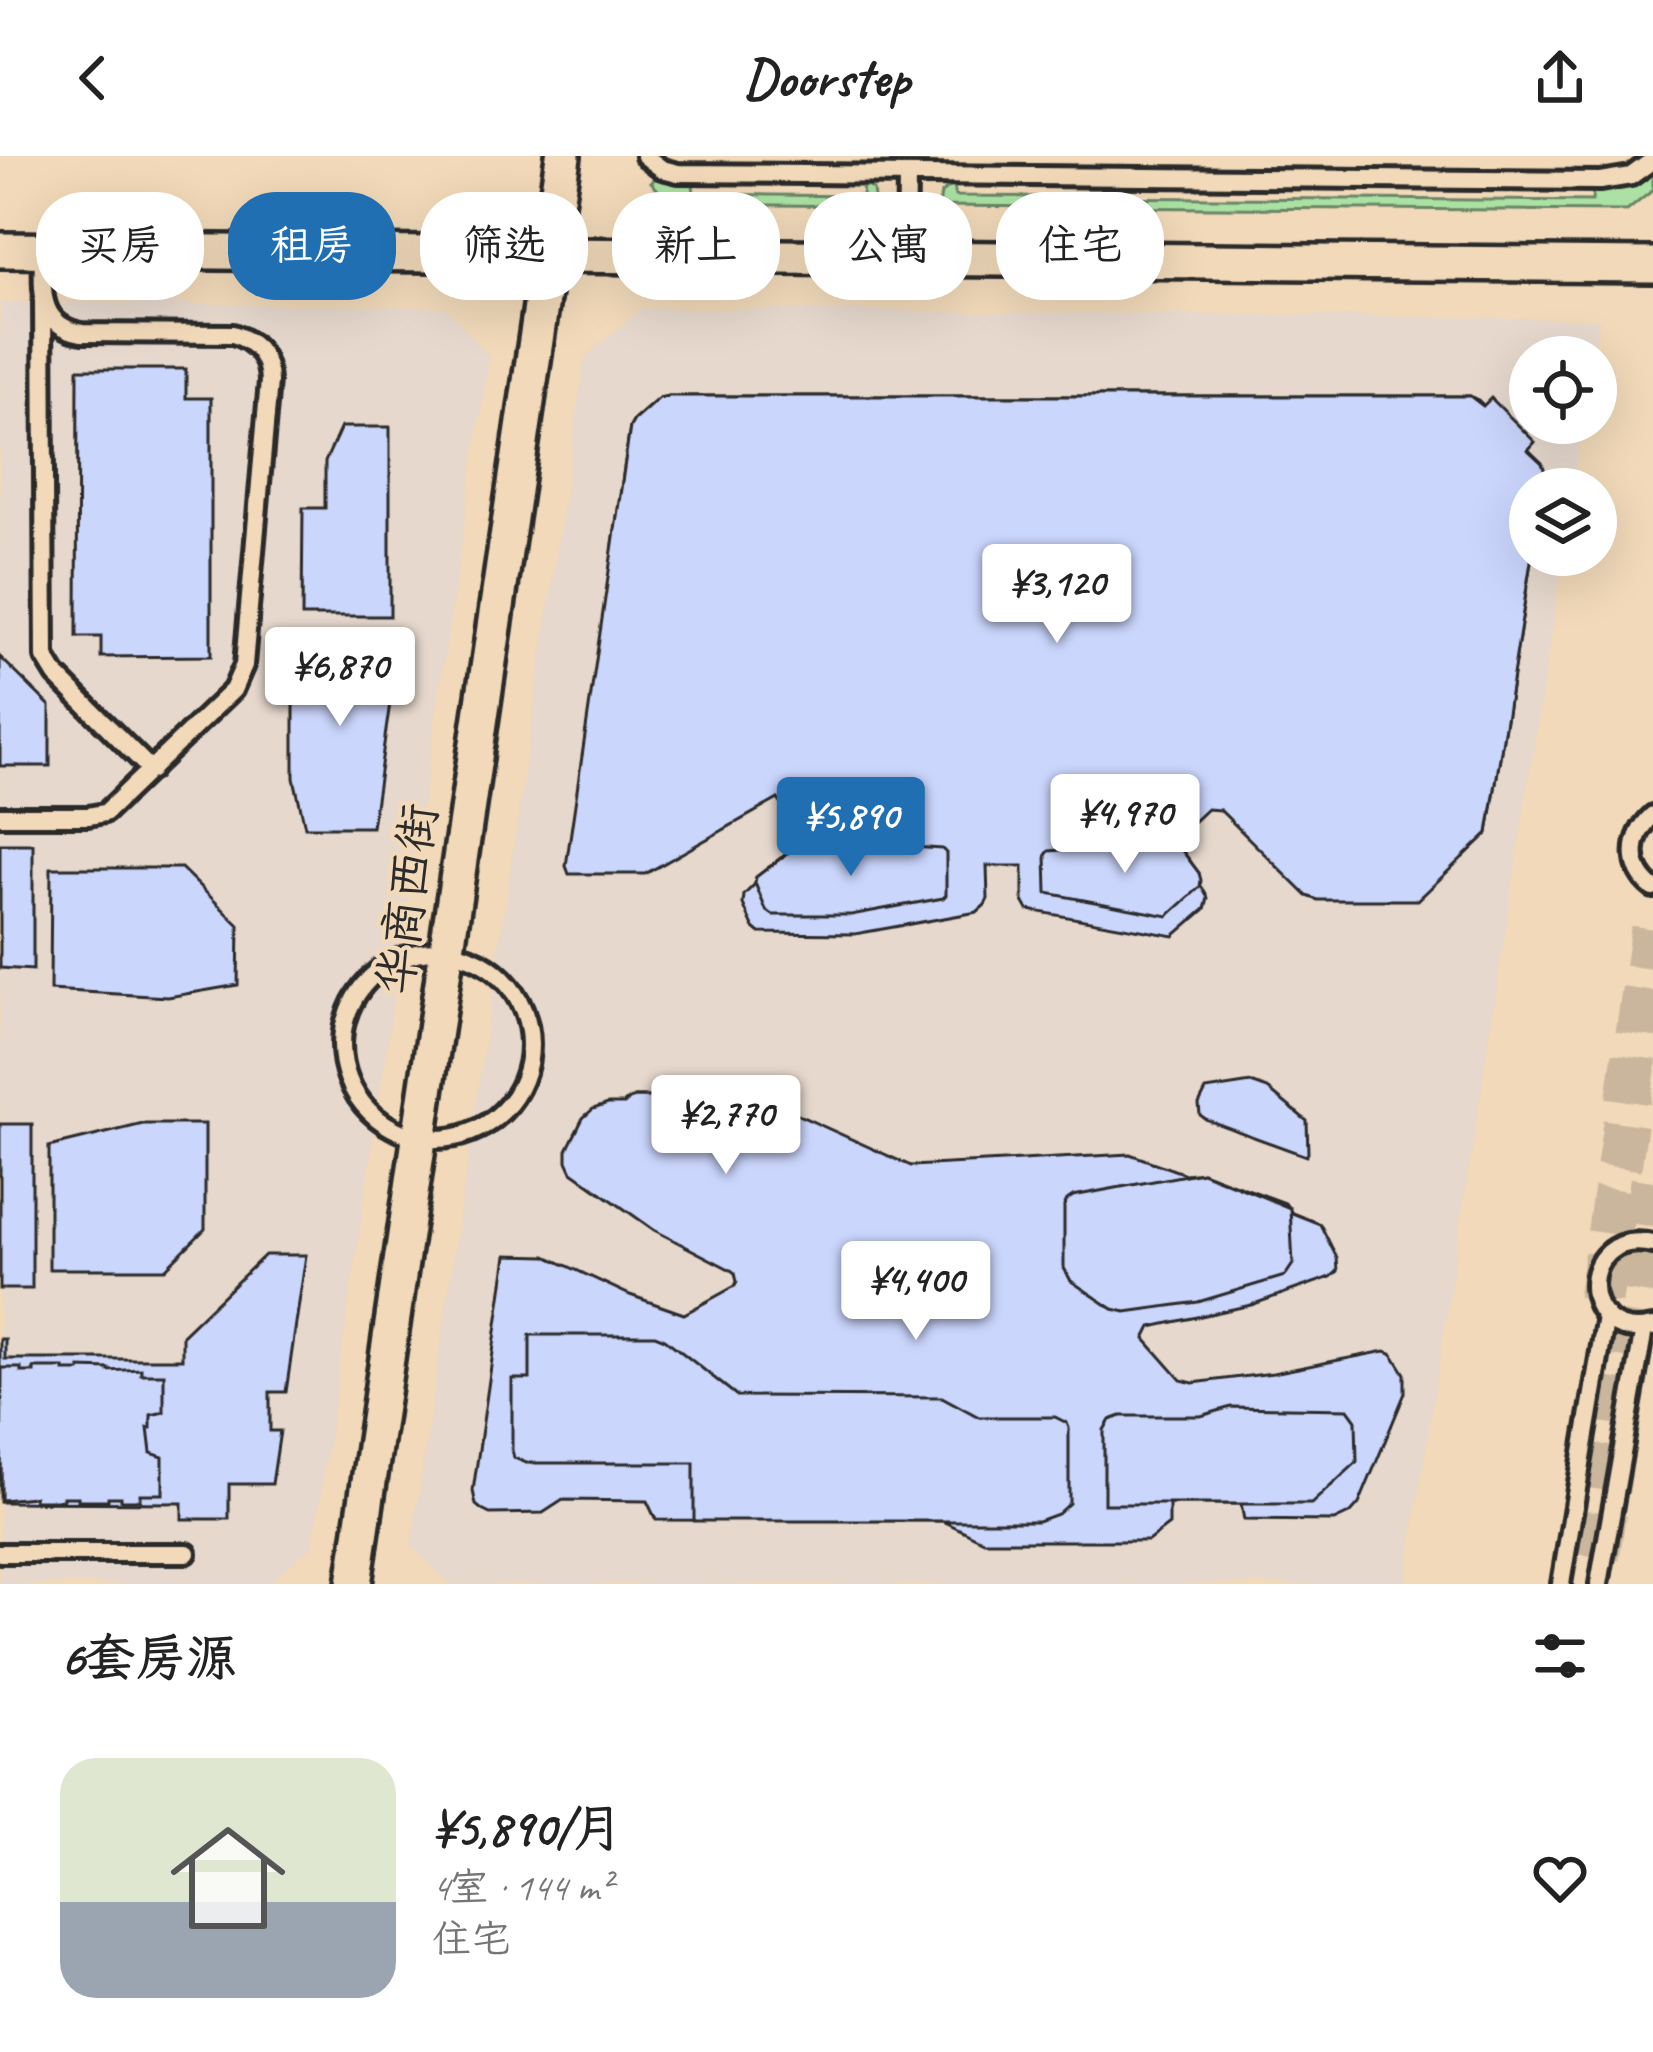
<!DOCTYPE html>
<html lang="zh">
<head>
<meta charset="utf-8">
<style>
  :root { --surface:#fff; --page:#f6f6f6; --text:#222; --muted:#767676; --line:#e0e0e0; --accent:#1f6fb2 }
  body { margin:0; font-family:Caveat,"LXGW WenKai TC",sans-serif; background:var(--page); color:var(--text); height:100vh; display:flex; flex-direction:column; font-size:45px; white-space:nowrap }
  * { box-sizing:border-box; margin:0 }
  p { font-size:39px; color:var(--muted) }
  .icon { flex:none; width:66px; height:66px; fill:none; stroke:currentColor; stroke-width:2; stroke-linecap:round; stroke-linejoin:round }
  .map { position:relative; height:1428px; overflow:hidden }
  .details { display:flex; flex-direction:column; background:var(--surface); flex:1 }
  .details>* { flex:none }
  .guide { position:absolute; left:36px; top:36px; width:1581px; height:108px; display:flex; gap:24px }
  .tools { position:absolute; left:1509px; top:180px; display:grid; gap:24px }
  .tools a { display:grid; place-items:center; width:108px; height:108px; border-radius:50%; background:var(--surface); box-shadow:0 12px 48px #0002; font-size:60px }
  .price { position:absolute; translate:-50% -102px; padding:0 27px; border-radius:12px; background:#fff; color:#222; font-size:39px; line-height:78px; filter:drop-shadow(0 3px 6px #0008) }
  .price::after { content:''; position:absolute; left:50%; top:72px; width:36px; height:27px; margin-left:-18px; background:inherit; clip-path:polygon(0 0,100% 0,50% 100%) }
  .price.current { background:var(--accent); color:#fff }
  ul { padding:0; list-style:none }
  li { display:flex; align-items:center; gap:36px; height:300px; padding:0 60px }
  li+li { border-top:3px solid var(--line) }
  li span { display:grid; place-items:center; flex:none; width:336px; height:240px; border-radius:36px; color:#555 }
  li>.icon { margin-inline-start:auto }
  span .icon { width:144px; height:144px; fill:#fffc; stroke-width:1 }
  li b { font-size:51px }
  h2 { display:flex; justify-content:space-between; align-items:center; height:144px; padding:0 60px; font-size:51px }
  .tag { padding:0 42px; border-radius:48px; background:var(--surface); box-shadow:0 12px 48px #0002; font-size:42px; line-height:108px }
  .tag.current { background:var(--accent); color:#fff }
  header { display:flex; justify-content:space-between; align-items:center; height:156px; padding:0 60px; background:var(--surface); font-size:54px; font-weight:700 }
  .map>svg:first-child { display:block }
</style>
</head>
<body>
<header><svg class="icon" aria-label="back" viewBox="0 0 24 24"><path d="M15 5l-7 7 7 7"/></svg>Doorstep<svg class="icon" aria-label="share" viewBox="0 0 24 24"><path d="M12 15V3M7 8l5-5 5 5M5 13v7h14v-7"/></svg></header>
<div class="map">
<svg width="1653" height="1428" viewBox="0 0 1653 1428">
  <rect width="100%" height="100%" fill="#f1d9b9"/>
  <filter id="ink" filterUnits="userSpaceOnUse"><feTurbulence type="fractalNoise" baseFrequency=".00833" numOctaves="2"/><feDisplacementMap in="SourceGraphic" scale="24" xChannelSelector="R" yChannelSelector="G"/><feConvolveMatrix kernelMatrix="1 2 1 2 8 2 1 2 1" color-interpolation-filters="sRGB"/></filter>
  <g filter="url(#ink)">
    <!-- built -->
    <g fill="#e6d8cd">
      <path d="M 0,146 L 445,151 L 489,200 L 313,1389 L 268,1428 L 0,1428 Z"/>
      <path d="M 642,152 L 1599,163 L 1593,201 L 1530,201 L 1530,267 L 1583,267 L 1573,333 L 1530,333 L 1530,399 L 1563,399 L 1405,1428 L 451,1428 L 411,1390 L 585,201 Z"/>
    </g>
    <!-- green -->
    <g fill="#abe1a3" stroke="#6b8667" stroke-width="3">
      <path d="M 1653,16 L 1653,34 L 1627,55 L 939,50 L 941,37 L 954,28 L 955,40 L 1592,45 L 1593,34 L 1627,31 Z"/>
      <path d="M 656,22 L 668,26 L 693,27 L 694,38 L 862,40 L 863,28 L 873,34 L 875,50 L 670,48 L 651,26 Z"/>
    </g>
    <!-- building -->
    <g fill="#cbd6fd" stroke="#2b2b2b" stroke-width="3">
      <path d="M 78,213 L 186,213 L 186,242 L 211,242 L 211,500 L 101,501 L 101,481 L 77,481 Z"/>
      <path d="M 669,240 L 1470,240 L 1478,244 L 1542,307 L 1545,316 L 1542,333 L 1530,333 L 1532,399 L 1488,677 L 1463,701 L 1455,703 L 1334,702 L 1213,584 L 1204,581 L 884,581 L 782,640 L 614,641 L 613,388 L 630,271 L 634,264 L 659,242 Z"/>
      <path d="M 669,240 L 1470,240 L 1483,250 L 1491,242 L 1535,286 L 1528,294 L 1542,307 L 1545,316 L 1542,333 L 1530,333 L 1532,399 L 1488,677 L 1418,744 L 1318,744 L 1307,740 L 1220,654 L 1207,653 L 1172,686 L 1181,693 L 1199,717 L 1200,728 L 1208,742 L 1205,753 L 1174,780 L 1028,754 L 1023,745 L 1023,710 L 987,710 L 988,743 L 985,749 L 977,756 L 855,778 L 760,777 L 753,771 L 743,748 L 744,739 L 755,728 L 756,721 L 805,683 L 778,643 L 645,718 L 569,718 L 566,710 L 630,271 L 634,264 L 659,242 Z"/>
      <path d="M 341,271 L 390,271 L 390,460 L 302,460 L 303,352 L 325,352 L 325,306 Z"/>
      <path d="M 294,485 L 391,486 L 391,540 L 372,671 L 305,671 L 294,622 Z"/>
      <path d="M 0,501 L 50,550 L 50,610 L 0,610 Z"/>
      <path d="M 805,684 L 942,693 L 946,697 L 946,739 L 943,742 L 851,759 L 773,759 L 766,754 L 755,727 L 756,721 Z"/>
      <path d="M 1169,685 L 1181,693 L 1199,717 L 1201,724 L 1200,731 L 1168,760 L 1047,737 L 1046,699 L 1049,695 Z"/>
      <path d="M 0,688 L 33,688 L 33,814 L 0,812 Z"/>
      <path d="M 51,712 L 181,712 L 239,769 L 238,829 L 168,841 L 50,834 Z"/>
      <path d="M 1251,927 L 1268,933 L 1307,965 L 1308,997 L 1306,1000 L 1207,964 L 1200,959 L 1199,948 L 1206,934 Z"/>
      <path d="M 634,941 L 730,942 L 742,945 L 830,1013 L 842,1030 L 842,1094 L 839,1100 L 828,1106 L 753,1104 L 661,1057 L 599,1016 L 596,1002 L 625,946 Z"/>
      <path d="M 634,941 L 730,942 L 747,949 L 776,949 L 911,1010 L 1130,998 L 1185,1018 L 1202,1016 L 1285,1047 L 1292,1057 L 1320,1068 L 1337,1102 L 1338,1115 L 1331,1121 L 1251,1149 L 1151,1171 L 1145,1183 L 1181,1224 L 1193,1227 L 1273,1217 L 1385,1195 L 1392,1197 L 1405,1218 L 1405,1237 L 1359,1348 L 1351,1357 L 1334,1365 L 1244,1364 L 1241,1348 L 1169,1348 L 1169,1369 L 1148,1385 L 984,1385 L 943,1365 L 656,1364 L 647,1345 L 563,1344 L 543,1357 L 490,1358 L 482,1354 L 476,1349 L 473,1335 L 507,1099 L 546,1100 L 630,1139 L 684,1158 L 735,1130 L 737,1126 L 735,1117 L 731,1114 L 654,1074 L 572,1016 L 567,1005 L 567,994 L 583,962 L 593,953 L 608,948 L 624,948 Z"/>
      <rect x="0" y="968" width="32" height="165"/>
      <path d="M 143,968 L 205,968 L 205,1073 L 165,1113 L 49,1113 L 49,991 Z"/>
      <path d="M 1202,1016 L 1290,1052 L 1293,1108 L 1285,1120 L 1198,1146 L 1126,1156 L 1113,1153 L 1071,1125 L 1064,1112 L 1064,1050 L 1067,1044 L 1073,1040 Z"/>
      <path d="M 265,1099 L 306,1099 L 286,1236 L 270,1236 L 270,1275 L 280,1275 L 272,1328 L 229,1328 L 229,1363 L 182,1363 L 182,1347 L 0,1346 L 0,1183 L 5,1183 L 5,1203 L 182,1203 L 182,1179 Z"/>
      <path d="M 530,1179 L 655,1179 L 665,1183 L 737,1240 L 942,1241 L 979,1261 L 1055,1261 L 1067,1267 L 1069,1272 L 1069,1347 L 1057,1358 L 1038,1365 L 694,1365 L 694,1307 L 526,1307 L 514,1302 L 512,1294 L 512,1223 L 530,1223 Z"/>
      <path d="M 2,1212 L 21,1212 L 21,1216 L 34,1216 L 34,1212 L 64,1212 L 64,1215 L 80,1215 L 80,1212 L 109,1213 L 109,1215 L 141,1213 L 141,1218 L 164,1218 L 164,1256 L 151,1259 L 151,1272 L 148,1272 L 151,1297 L 163,1301 L 163,1338 L 140,1338 L 140,1344 L 121,1344 L 121,1341 L 108,1341 L 108,1344 L 78,1344 L 78,1341 L 63,1341 L 63,1344 L 34,1344 L 34,1341 L 1,1344 Z"/>
      <path d="M 1231,1251 L 1348,1253 L 1356,1264 L 1357,1306 L 1311,1348 L 1104,1348 L 1104,1274 L 1110,1264 L 1121,1260 L 1201,1260 Z"/>
    </g>
    <g fill="none" stroke-linecap="round" stroke-linejoin="round">
      <!-- secondary-tunnel -->
      <g stroke="#c9b69d" stroke-width="45" stroke-dasharray="45 22" stroke-linecap="butt">
        <path d="M 1600,1144 L 1653,773"/>
        <path d="M 1597,1401 L 1653,1020"/>
      </g>
      <!-- lane casing -->
      <g stroke="#2b2b2b" stroke-width="26">
        <g id="lane">
          <path d="M 645,0 L 662,13 L 678,17 L 1600,25 L 1631,20 L 1653,4"/>
          <path d="M 906,102 L 907,19"/>
          <path d="M 43,145 L 45,501 L 56,519 L 151,614"/>
          <path d="M 1653,659 C 1630,680 1627,711 1653,732"/>
          <path d="M 0,660 L 88,660 L 105,657 L 233,534 L 244,509 L 269,225 C 268,200 256,186 233,178 L 82,177 C 36,169 43,131 43,94"/>
          <circle cx="436" cy="889" r="94"/>
          <path d="M 1652,1171 C 1577,1190 1572,1071 1653,1088"/>
          <path d="M 0,1397 L 187,1397"/>
          <path d="M 1561,1428 L 1606,1160"/>
          <path d="M 1599,1428 L 1644,1173"/>
        </g>
      </g>
      <!-- street casing -->
      <g stroke="#2b2b2b" stroke-width="42">
        <g id="street">
          <path d="M 0,94 L 1653,109"/>
          <path d="M 354,1428 L 563,0"/>
        </g>
      </g>
      <!-- lane -->
      <use href="#lane" stroke="#f1d9b9" stroke-width="16"/>
      <!-- street -->
      <use href="#street" stroke="#f1d9b9" stroke-width="33"/>
    </g>
  </g>
  <g text-anchor="middle" dominant-baseline="central" stroke-width="9" stroke-linejoin="round" paint-order="stroke">
    <!-- street labels -->
    <g font-size="48" fill="#2b2b2b" stroke="#f1d9b9">
      <text transform="translate(407 743) rotate(-82)">华商西街</text>
    </g>
  </g>
</svg>
<div class="tools">
<a><svg class="icon" aria-label="locate" viewBox="0 0 24 24"><circle cx="12" cy="12" r="6"/><path d="M12 2v4M12 18v4M2 12h4M18 12h4"/></svg></a>
<a><svg class="icon" aria-label="layers" viewBox="0 0 24 24"><path d="M12 4l9 5-9 5-9-5zM3 14l9 5 9-5"/></svg></a>
</div>
<b class="price" style="left:1057px;top:490px">¥3,120</b>
<b class="price" style="left:340px;top:573px">¥6,870</b>
<b class="price" style="left:1125px;top:720px">¥4,970</b>
<b class="price current" style="left:851px;top:723px">¥5,890</b>
<b class="price" style="left:726px;top:1021px">¥2,770</b>
<b class="price" style="left:916px;top:1187px">¥4,400</b>
<div class="guide">
<a class="tag">买房</a>
<a class="tag current">租房</a>
<a class="tag">筛选</a>
<a class="tag">新上</a>
<a class="tag">公寓</a>
<a class="tag">住宅</a>
</div>
</div>
<section class="details">
<h2>6套房源<svg class="icon" aria-label="filters" viewBox="0 0 24 24"><path d="M4 7h16M4 17h16"/><circle cx="9" cy="7" r="2"/><circle cx="15" cy="17" r="2"/></svg></h2>
<ul>
<li><span style="background:linear-gradient(#dfe7d0 60%,#9aa5b1 0)"><svg class="icon" aria-label="home" viewBox="0 0 24 24"><path d="M3 11l9-7 9 7M6 9v11h12V9"/></svg></span><div><b>¥5,890/月</b><p>4室 · 144 m²</p><p>住宅</p></div><svg class="icon" aria-label="heart" viewBox="0 0 24 24"><path d="M12 20l-8-8c-3-5 5-10 8-4 3-6 11-1 8 4z"/></svg></li>
</ul>
</section>
</body>
</html>
